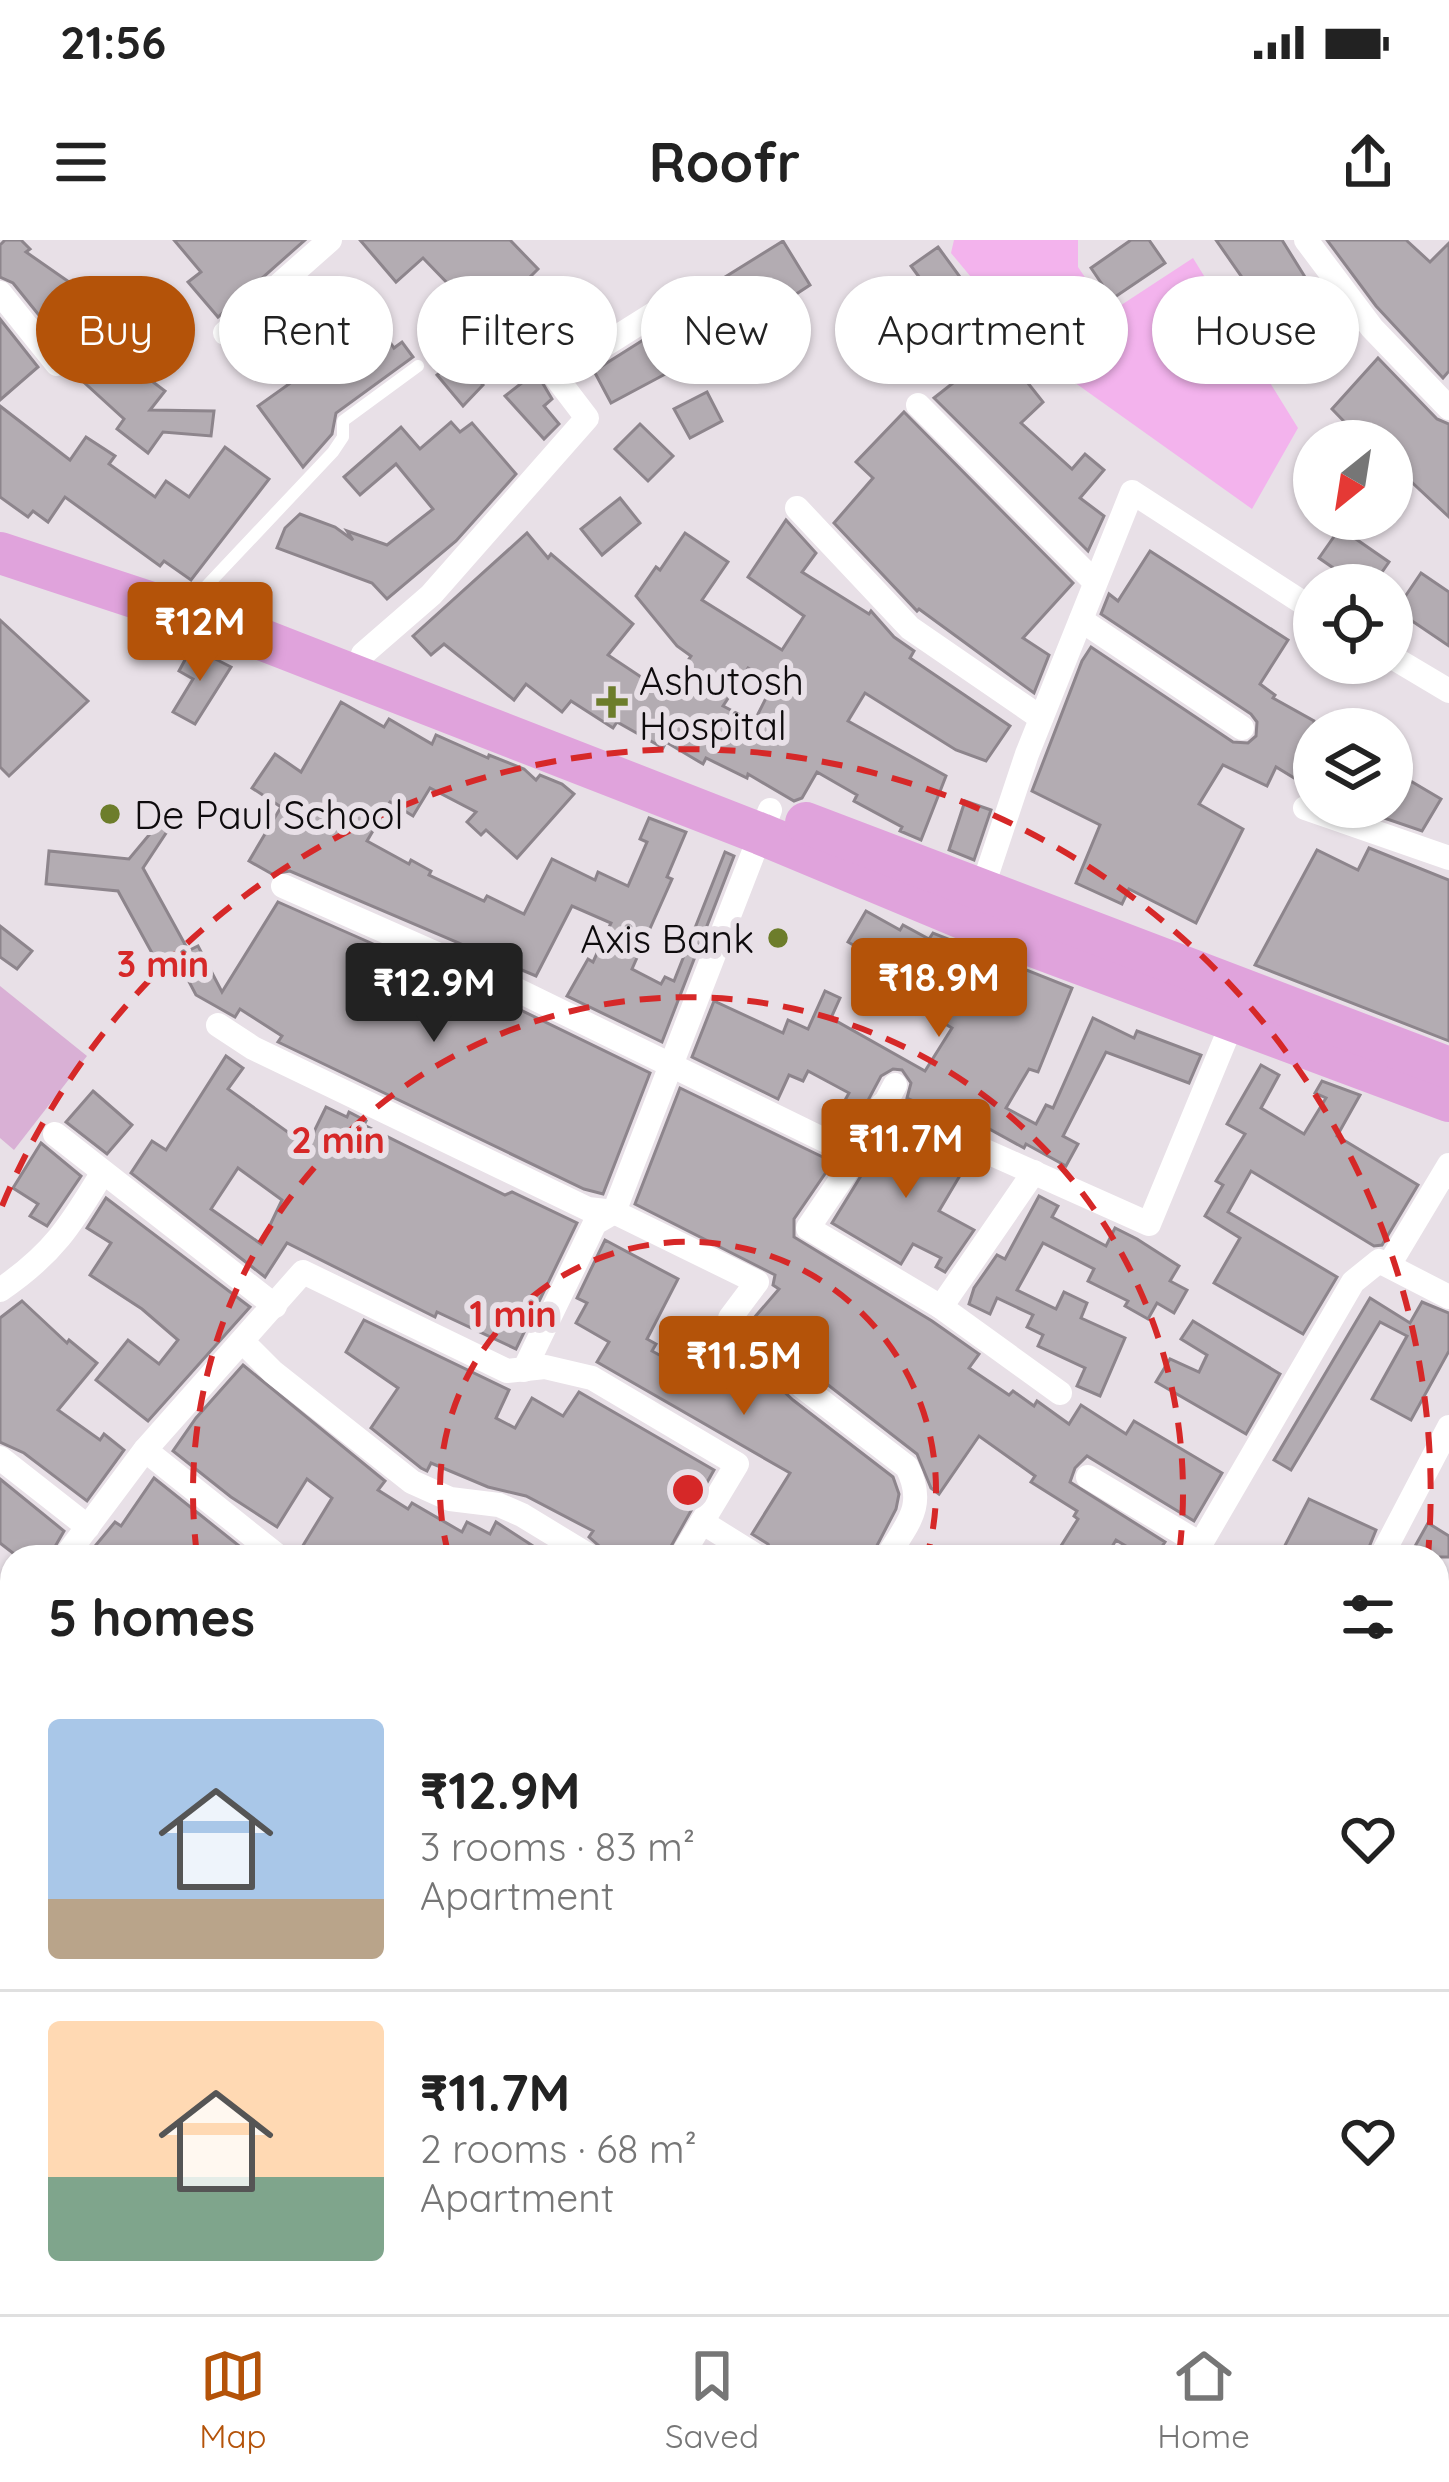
<!DOCTYPE html>
<html lang="en">
<head>
<meta charset="utf-8">
<style>
  :root { --surface:#fff; --page:#f2f2f2; --text:#222; --muted:#767676; --line:#e0e0e0; --accent:#b45309 }
  body { margin:0; font-family:Quicksand,sans-serif; background:var(--page); color:var(--text); height:100vh; display:flex; flex-direction:column; font-size:45px; white-space:nowrap }
  * { box-sizing:border-box; margin:0 }
  p { font-size:39px; color:var(--muted) }
  .icon { flex:none; width:66px; height:66px; fill:none; stroke:currentColor; stroke-width:2; stroke-linecap:round; stroke-linejoin:round }
  .map { position:relative; flex:1; overflow:hidden }
  .details { position:absolute; left:0px; top:1305px; width:1449px; height:771px; display:flex; flex-direction:column; background:var(--surface); border-radius:36px 36px 0 0; box-shadow:0 3px 9px #0004 }
  .details>* { flex:none }
  .guide { position:absolute; left:36px; top:36px; width:1377px; height:108px; display:flex; gap:24px }
  .needle { width:78px; rotate:210deg }
  .buttons { position:absolute; left:1293px; top:180px; display:grid; gap:24px }
  .buttons a { display:grid; place-items:center; width:120px; height:120px; border-radius:50%; background:var(--surface); box-shadow:0 3px 9px #0004; font-size:60px }
  .price { position:absolute; translate:-50% -102px; padding:0 27px; border-radius:12px; background:var(--accent); color:#fff; font-size:39px; line-height:78px; filter:drop-shadow(0 3px 6px #0008) }
  .price::after { content:''; position:absolute; left:50%; top:72px; width:36px; height:27px; margin-left:-18px; background:inherit; clip-path:polygon(0 0,100% 0,50% 100%) }
  .price.current { background:#222; color:#fff }
  ul { padding:0; list-style:none }
  li { display:flex; align-items:center; gap:36px; height:300px; padding:0 48px }
  li+li { border-top:3px solid var(--line) }
  li span { display:grid; place-items:center; flex:none; width:336px; height:240px; border-radius:12px; color:#555 }
  li>.icon { margin-inline-start:auto }
  span .icon { width:144px; height:144px; fill:#fffc; stroke-width:1 }
  li b { font-size:51px }
  h2 { display:flex; justify-content:space-between; align-items:center; height:144px; padding:0 48px; font-size:51px }
  .pill { padding:0 42px; border-radius:54px; background:var(--surface); box-shadow:0 3px 9px #0004; font-size:42px; line-height:108px }
  .pill.current { background:var(--accent); color:#fff }
  .status { display:flex; justify-content:space-between; align-items:center; height:84px; padding:0 60px; background:var(--surface); direction:ltr }
  .status svg { height:33px; fill:currentColor }
  header { display:flex; justify-content:space-between; align-items:center; height:156px; padding:0 48px; background:var(--surface); font-size:54px; font-weight:800 }
  .tab-bar { display:flex; justify-content:space-around; align-items:center; height:168px; border-top:3px solid var(--line); background:var(--surface); font-size:33px; color:var(--muted) }
  .tab-bar a { display:grid; justify-items:center; gap:6px }
  .tab-bar .current { color:var(--accent) }
  .map>svg:first-child { display:block }
</style>
</head>
<body>
<div class="status"><b>21:56</b><svg viewBox="0 0 49 12"><path d="M0 12V9h3v3zM5 12V6h3v6zM10 12V3h3v9zM15 12V0h3v12zM26 1h20v11H26zM47 4h2v5h-2z"/></svg></div>
<header><svg class="icon" aria-label="menu" viewBox="0 0 24 24"><path d="M4 6h16M4 12h16M4 18h16"/></svg>Roofr<svg class="icon" aria-label="share" viewBox="0 0 24 24"><path d="M12 15V3M7 8l5-5 5 5M5 13v7h14v-7"/></svg></header>
<div class="map">
<svg width="1449" height="2074" viewBox="0 0 1449 2074">
  <rect width="100%" height="100%" fill="#e8e0e7"/>
  <!-- green -->
  <path fill="#d9b0d5" d="M 0,746 L 87,816 L 14,910 L 0,898 Z"/>
  <!-- water -->
  <path fill="#f3b3ed" d="M 954,0 L 1078,0 L 1078,27 L 1109,73 L 1193,18 L 1298,188 L 1252,269 L 1036,115 L 951,13 Z"/>
  <!-- building -->
  <g fill="#b3acb2" stroke="#8d858c" stroke-width="3" fill-rule="evenodd">
    <path d="M 5,0 L 21,0 L 30,9 L 26,12 L 115,74 L 102,90 L 144,129 L 141,133 L 165,151 L 150,170 L 214,171 L 211,196 L 163,192 L 148,213 L 117,189 L 124,179 L 77,136 L 89,123 L 63,105 L 13,43 L 0,37 L 0,5 Z"/>
    <path d="M 174,0 L 305,0 L 218,77 L 188,42 L 201,32 Z"/>
    <path d="M 360,0 L 510,0 L 538,29 L 523,44 L 552,72 L 531,95 L 471,39 L 457,53 L 423,18 L 396,42 Z"/>
    <path d="M 1131,0 L 1149,0 L 1165,23 L 1112,59 L 1091,28 Z"/>
    <path d="M 1216,0 L 1282,0 L 1305,37 L 1292,45 L 1314,76 L 1332,62 L 1350,86 L 1303,136 L 1273,108 L 1285,99 Z"/>
    <path d="M 1327,0 L 1406,0 L 1430,22 L 1449,3 L 1449,131 L 1443,138 L 1376,66 Z"/>
    <path d="M 783,1 L 810,45 L 732,96 L 749,125 L 740,131 L 719,104 L 699,115 L 681,84 L 719,63 L 709,47 Z"/>
    <path d="M 938,7 L 1004,97 L 1000,100 L 1020,124 L 1016,128 L 1043,162 L 1021,183 L 1072,229 L 1085,214 L 1104,230 L 1080,258 L 1104,276 L 1088,311 L 934,158 L 981,121 L 911,26 Z"/>
    <path d="M 0,79 L 38,127 L 0,160 Z"/>
    <path d="M 376,82 L 394,108 L 402,102 L 413,117 L 336,173 L 332,194 L 303,227 L 258,166 Z"/>
    <path d="M 651,95 L 671,131 L 611,163 L 594,131 Z"/>
    <path d="M 459,117 L 483,145 L 463,166 L 437,135 Z"/>
    <path d="M 1378,118 L 1437,179 L 1449,184 L 1449,277 L 1404,235 L 1401,238 L 1392,229 L 1392,201 L 1363,201 L 1332,169 Z"/>
    <path d="M 536,132 L 552,159 L 544,166 L 559,184 L 544,199 L 505,156 Z"/>
    <path d="M 707,152 L 722,181 L 690,198 L 674,169 Z"/>
    <path d="M 0,166 L 70,220 L 86,197 L 115,216 L 109,224 L 155,257 L 166,241 L 189,257 L 225,207 L 269,239 L 191,340 L 164,321 L 160,326 L 65,257 L 48,282 L 33,271 L 28,277 L 0,257 Z"/>
    <path d="M 904,172 L 1073,343 L 1023,398 L 1049,415 L 1034,453 L 919,369 L 917,371 L 834,283 L 873,238 L 856,222 Z"/>
    <path d="M 451,182 L 460,192 L 472,183 L 516,234 L 456,301 L 387,359 L 372,343 L 277,308 L 285,288 L 300,274 L 335,287 L 353,300 L 347,291 L 387,305 L 433,269 L 396,224 L 360,255 L 344,237 L 401,187 L 420,209 Z"/>
    <path d="M 640,184 L 673,216 L 648,241 L 615,209 Z"/>
    <path d="M 620,258 L 640,283 L 602,315 L 581,289 Z"/>
    <path d="M 786,280 L 816,313 L 802,332 L 869,374 L 871,371 L 894,397 L 914,411 L 910,418 L 1010,486 L 986,521 L 956,510 L 865,453 L 848,481 L 946,536 L 921,600 L 900,591 L 902,587 L 854,561 L 857,555 L 817,532 L 802,558 L 794,561 L 748,534 L 747,538 L 706,518 L 703,524 L 666,502 L 663,508 L 617,482 L 613,488 L 571,461 L 562,472 L 526,444 L 514,460 L 444,404 L 431,415 L 413,396 L 527,293 L 548,318 L 551,314 L 633,384 L 608,415 L 665,453 L 691,416 L 677,406 L 636,356 L 656,327 L 660,330 L 685,293 L 728,322 L 702,360 L 782,410 L 804,376 L 748,337 ZM 748,428 L 773,444 L 754,482 L 723,466 Z"/>
    <path d="M 1340,288 L 1389,322 L 1373,345 L 1358,345 L 1319,318 Z"/>
    <path d="M 1150,311 L 1288,400 L 1260,444 L 1275,455 L 1273,458 L 1314,481 L 1314,550 L 1276,527 L 1267,546 L 1223,525 L 1199,564 L 1243,589 L 1196,683 L 1129,649 L 1122,664 L 1076,643 L 1100,585 L 1032,551 L 1082,421 L 1091,407 L 1233,502 L 1248,503 L 1256,496 L 1257,482 L 1251,474 L 1101,374 L 1109,354 L 1118,361 Z"/>
    <path d="M 1421,333 L 1449,352 L 1449,406 L 1396,370 Z"/>
    <path d="M 0,380 L 88,461 L 9,536 L 0,527 Z"/>
    <path d="M 192,407 L 231,427 L 195,484 L 173,472 L 193,439 L 179,431 Z"/>
    <path d="M 341,462 L 384,487 L 389,479 L 432,504 L 436,495 L 488,518 L 489,515 L 524,529 L 536,540 L 540,535 L 562,544 L 574,554 L 517,618 L 486,590 L 481,595 L 467,582 L 476,572 L 430,548 L 413,576 L 390,562 L 367,601 L 409,624 L 411,620 L 431,631 L 429,635 L 484,661 L 487,656 L 524,674 L 552,619 L 595,640 L 598,632 L 628,646 L 647,602 L 640,599 L 649,578 L 686,592 L 667,637 L 672,639 L 632,729 L 661,744 L 665,737 L 674,741 L 725,612 L 734,616 L 662,802 L 567,756 L 588,719 L 593,722 L 611,683 L 572,666 L 536,736 L 290,631 L 272,634 L 249,621 L 281,567 L 252,548 L 275,514 L 301,532 Z"/>
    <path d="M 1392,530 L 1441,559 L 1422,591 L 1352,567 L 1392,567 Z"/>
    <path d="M 965,561 L 991,570 L 974,620 L 949,610 Z"/>
    <path d="M 159,583 L 168,590 L 143,628 L 187,708 L 158,724 L 118,651 L 46,644 L 49,611 L 129,619 Z"/>
    <path d="M 1369,608 L 1449,640 L 1449,801 L 1255,725 L 1317,610 L 1358,630 Z"/>
    <path d="M 278,662 L 500,760 L 650,833 L 603,954 L 584,949 L 278,802 L 282,796 L 240,769 L 235,777 L 196,755 L 176,717 L 198,706 L 222,752 Z"/>
    <path d="M 866,671 L 900,690 L 903,685 L 929,699 L 933,693 L 1072,748 L 1038,832 L 1029,829 L 1006,868 L 1036,884 L 1046,865 L 1053,868 L 1093,778 L 1134,798 L 1137,791 L 1201,815 L 1189,843 L 1106,812 L 1063,896 L 1078,904 L 1066,926 L 1026,904 L 1024,908 L 953,869 L 949,877 L 907,858 L 911,843 L 902,830 L 893,829 L 881,836 L 850,894 L 831,885 L 849,853 L 808,831 L 803,841 L 789,835 L 778,859 L 692,817 L 714,761 L 783,793 L 788,780 L 808,789 L 825,751 L 840,758 L 831,778 L 925,831 L 952,788 L 872,741 L 883,722 L 848,702 Z"/>
    <path d="M 0,686 L 32,711 L 17,729 L 0,717 Z"/>
    <path d="M 226,816 L 243,828 L 228,849 L 307,906 L 326,867 L 347,877 L 349,872 L 366,881 L 364,885 L 505,955 L 512,952 L 577,983 L 516,1109 L 437,1072 L 435,1077 L 287,1003 L 265,1037 L 131,933 L 152,901 L 166,910 ZM 238,928 L 282,960 L 261,1004 L 211,969 Z"/>
    <path d="M 1261,825 L 1279,835 L 1261,868 L 1304,894 L 1326,858 L 1315,853 L 1322,841 L 1360,855 L 1337,896 L 1418,945 L 1382,1005 L 1374,1006 L 1251,931 L 1228,972 L 1337,1037 L 1303,1094 L 1214,1043 L 1240,998 L 1205,976 L 1223,945 L 1216,941 L 1245,894 L 1227,884 Z"/>
    <path d="M 680,848 L 833,922 L 794,979 L 794,997 L 932,1081 L 979,1114 L 969,1128 L 1009,1155 L 1013,1151 L 1034,1166 L 1037,1161 L 1069,1184 L 1081,1165 L 1126,1194 L 1134,1181 L 1222,1233 L 1194,1281 L 1087,1216 L 1075,1228 L 1070,1242 L 1165,1302 L 1155,1317 L 1144,1317 L 1116,1300 L 1106,1317 L 1054,1317 L 1078,1279 L 1074,1276 L 1077,1271 L 1031,1242 L 1035,1236 L 979,1196 L 939,1254 L 931,1248 L 917,1214 L 814,1134 L 754,1078 L 779,1049 L 773,1045 L 775,1035 L 635,964 Z"/>
    <path d="M 93,851 L 132,885 L 107,914 L 66,882 Z"/>
    <path d="M 891,887 L 968,922 L 939,971 L 974,990 L 945,1032 L 936,1027 L 941,1018 L 913,1004 L 901,1024 L 832,983 Z"/>
    <path d="M 41,903 L 81,936 L 47,986 L 30,976 L 38,964 L 13,948 Z"/>
    <path d="M 1039,956 L 1058,966 L 1052,977 L 1106,1006 L 1115,988 L 1137,999 L 1179,1026 L 1170,1041 L 1187,1050 L 1174,1073 L 1157,1063 L 1148,1079 L 1125,1066 L 1128,1061 L 1088,1041 L 1094,1029 L 1043,1003 L 1017,1050 L 1056,1069 L 1064,1052 L 1087,1063 L 1081,1078 L 1125,1098 L 1100,1156 L 1077,1146 L 1085,1128 L 1038,1106 L 1043,1095 L 1027,1087 L 1033,1075 L 997,1058 L 990,1074 L 969,1064 L 974,1048 L 997,1015 L 1005,1019 Z"/>
    <path d="M 106,958 L 250,1067 L 148,1181 L 96,1140 L 128,1100 L 159,1124 L 178,1100 L 142,1069 L 90,1035 L 111,1003 L 87,988 Z"/>
    <path d="M 605,1000 L 678,1039 L 647,1099 L 656,1104 L 652,1111 L 698,1136 L 728,1099 L 793,1160 L 893,1237 L 899,1254 L 896,1269 L 871,1317 L 774,1317 L 768,1304 L 752,1294 L 790,1233 L 597,1122 L 609,1102 L 576,1083 L 587,1063 L 577,1058 Z"/>
    <path d="M 1370,1058 L 1410,1083 L 1422,1062 L 1449,1073 L 1449,1111 L 1411,1180 L 1372,1159 L 1407,1096 L 1380,1082 L 1291,1230 L 1274,1220 Z"/>
    <path d="M 22,1061 L 67,1103 L 69,1100 L 97,1123 L 58,1170 L 100,1200 L 104,1194 L 124,1210 L 87,1261 L 24,1213 L 0,1202 L 0,1078 Z"/>
    <path d="M 364,1080 L 509,1150 L 496,1178 L 515,1188 L 532,1158 L 563,1176 L 579,1152 L 714,1230 L 665,1317 L 622,1317 L 608,1308 L 606,1312 L 589,1297 L 593,1291 L 526,1256 L 488,1247 L 431,1223 L 427,1231 L 421,1228 L 371,1188 L 398,1148 L 346,1112 Z"/>
    <path d="M 1193,1081 L 1280,1134 L 1246,1194 L 1156,1142 L 1170,1119 L 1199,1132 L 1207,1115 L 1181,1099 Z"/>
    <path d="M 243,1125 L 385,1241 L 378,1250 L 408,1269 L 412,1263 L 462,1292 L 467,1282 L 490,1294 L 496,1282 L 550,1317 L 296,1317 L 332,1258 L 307,1239 L 277,1287 L 231,1257 L 173,1211 L 196,1178 Z"/>
    <path d="M 154,1238 L 253,1317 L 86,1317 L 115,1282 L 121,1286 Z"/>
    <path d="M 0,1239 L 64,1291 L 49,1317 L 18,1317 L 0,1303 Z"/>
    <path d="M 1309,1259 L 1376,1290 L 1365,1317 L 1279,1317 Z"/>
    <path d="M 1428,1283 L 1449,1296 L 1449,1317 L 1409,1317 Z"/>
  </g>
  <g fill="none" stroke-linecap="round" stroke-linejoin="round">
    <!-- service -->
    <path stroke="#fff" stroke-width="12" d="M 198,355 L 333,212 L 343,197 L 343,181 L 418,126"/>
    <!-- minor -->
    <g stroke="#fff" stroke-width="24">
      <path d="M 1306,0 L 1372,88 L 1449,168"/>
      <path d="M 0,53 L 57,124"/>
      <path d="M 225,93 L 330,0"/>
      <path d="M 918,165 L 1094,341"/>
      <path d="M 797,268 L 910,388 L 1041,478"/>
      <path d="M 1081,380 L 1242,488"/>
      <path d="M 363,414 L 431,355 L 587,178 L 555,136 L 676,60"/>
      <path d="M 1392,417 L 1449,451"/>
      <path d="M 1305,568 L 1449,618"/>
      <path d="M 283,646 L 507,745 L 857,916 L 895,845"/>
      <path d="M 982,649 L 1027,514 L 1132,252 L 1314,370"/>
      <path d="M 218,785 L 253,808 L 588,969 L 614,972 L 757,1042 L 730,1078 L 803,1147 L 907,1227 C 927,1266 907,1284 887,1317"/>
      <path d="M 882,865 L 1149,984 L 1233,781"/>
      <path d="M 55,894 L 275,1066"/>
      <path d="M 857,916 L 808,988 L 941,1067"/>
      <path d="M 1034,932 L 941,1067 L 1060,1153"/>
      <path d="M 1389,1025 L 1449,925"/>
      <path d="M 0,1050 C 53,1014 71,985 103,932"/>
      <path d="M 243,1102 L 273,1132 L 412,1242 L 450,1259 L 499,1265 L 522,1275 L 591,1317"/>
      <path d="M 524,1130 L 595,983 L 614,972 L 770,570"/>
      <path d="M 145,1210 L 279,1317"/>
      <path d="M 0,1218 L 88,1287"/>
      <path d="M 1088,1237 L 1202,1305"/>
      <path d="M 702,1282 L 758,1317"/>
      <path d="M 65,1317 L 145,1210 L 303,1032 L 507,1131 L 545,1127 L 592,1138 L 737,1224 L 681,1317"/>
      <path d="M 1193,1317 L 1353,1042 L 1379,1021 L 1449,1057"/>
      <path d="M 1381,1317 L 1449,1187"/>
      <path d="M 0,1481 L 12,1491"/>
      <path d="M 1437,1502 L 1449,1485"/>
      <path d="M 0,1537 L 12,1522"/>
      <path d="M 0,1670 L 12,1680"/>
      <path d="M 1437,1967 L 1449,1953"/>
      <path d="M 105,2064 L 111,2074"/>
      <path d="M 545,2064 L 556,2074"/>
      <path d="M 1004,2064 L 1014,2074"/>
      <path d="M 1210,2064 L 1220,2074"/>
      <path d="M 913,2074 L 922,2064"/>
      <path d="M 1347,2074 L 1356,2064"/>
    </g>
    <!-- trunk -->
    <g stroke="#e0a3dc" stroke-width="42">
      <path d="M 0,313 L 258,398 L 761,594 L 1003,695 L 1449,861"/>
      <path d="M 806,583 L 1449,828"/>
    </g>
  </g>
  <!-- distance rings -->
  <g fill="none" stroke="#d62828" stroke-width="6" stroke-dasharray="21 15">
    <path d="M449 1316A248 248 0 1 1 927 1316"/>
    <path d="M197 1315A495 495 0 1 1 1179 1315"/>
    <path d="M2 966A743 743 0 0 1 1428 1315"/>
  </g>
  <!-- markers -->
  <g fill="#6d7d2b" stroke="#e8e0e7" stroke-width="4.5">
    <path d="M606 444h12v12h12v12h-12v12h-12v-12h-12v-12h12z"/>
    <circle cx="110" cy="574" r="12"/>
    <circle cx="778" cy="698" r="12"/>
  </g>
  <g text-anchor="middle" dominant-baseline="central" stroke-width="12" stroke-linejoin="round" paint-order="stroke">
    <!-- poi labels -->
    <g font-size="39" fill="#0e0b0d" stroke="#e8e0e7" text-anchor="start">
      <text x="639" y="440">Ashutosh<tspan x="639" dy="45">Hospital</tspan></text>
      <text x="134" y="574">De Paul School</text>
      <text x="754" y="698" text-anchor="end">Axis Bank</text>
    </g>
  </g>
  <circle cx="688" cy="1250" r="18" fill="#d62828" stroke="#e8e0e7" stroke-width="6"/>
  <g font-size="36" text-anchor="middle" font-weight="bold" fill="#d62828" stroke="#e8e0e7" stroke-width="12" stroke-linejoin="round" paint-order="stroke">
    <text x="163" y="737">3 min</text>
    <text x="338" y="913">2 min</text>
    <text x="513" y="1087">1 min</text>
  </g>
</svg>
<div class="buttons">
<a><svg class="needle" viewBox="-14 -14 28 28"><path d="M0-13l5 13h-10z" fill="#e53935"/><path d="M0 13l5-13h-10z" fill="#767676"/></svg></a>
<a><svg class="icon" aria-label="locate" viewBox="0 0 24 24"><circle cx="12" cy="12" r="6"/><path d="M12 2v4M12 18v4M2 12h4M18 12h4"/></svg></a>
<a><svg class="icon" aria-label="layers" viewBox="0 0 24 24"><path d="M12 4l9 5-9 5-9-5zM3 14l9 5 9-5"/></svg></a>
</div>
<b class="price" style="left:200px;top:444px">₹12M</b>
<b class="price" style="left:939px;top:800px">₹18.9M</b>
<b class="price current" style="left:434px;top:805px">₹12.9M</b>
<b class="price" style="left:906px;top:961px">₹11.7M</b>
<b class="price" style="left:744px;top:1178px">₹11.5M</b>
<div class="guide">
<a class="pill current">Buy</a>
<a class="pill">Rent</a>
<a class="pill">Filters</a>
<a class="pill">New</a>
<a class="pill">Apartment</a>
<a class="pill">House</a>
</div>
<section class="details">
<h2>5 homes<svg class="icon" aria-label="filters" viewBox="0 0 24 24"><path d="M4 7h16M4 17h16"/><circle cx="9" cy="7" r="2"/><circle cx="15" cy="17" r="2"/></svg></h2>
<ul>
<li><span style="background:linear-gradient(#a9c7e8 75%,#b9a48a 0)"><svg class="icon" aria-label="home" viewBox="0 0 24 24"><path d="M3 11l9-7 9 7M6 9v11h12V9"/></svg></span><div><b>₹12.9M</b><p>3 rooms · 83 m²</p><p>Apartment</p></div><svg class="icon" aria-label="heart" viewBox="0 0 24 24"><path d="M12 20l-8-8c-3-5 5-10 8-4 3-6 11-1 8 4z"/></svg></li>
<li><span style="background:linear-gradient(#ffd9b3 65%,#7fa58c 0)"><svg class="icon" aria-label="home" viewBox="0 0 24 24"><path d="M3 11l9-7 9 7M6 9v11h12V9"/></svg></span><div><b>₹11.7M</b><p>2 rooms · 68 m²</p><p>Apartment</p></div><svg class="icon" aria-label="heart" viewBox="0 0 24 24"><path d="M12 20l-8-8c-3-5 5-10 8-4 3-6 11-1 8 4z"/></svg></li>
</ul>
</section>
</div>
<nav class="tab-bar">
<a class="current"><svg class="icon" aria-label="map" viewBox="0 0 24 24"><path d="M3 6l6-2 6 2 6-2v14l-6 2-6-2-6 2zM9 4v14M15 6v14"/></svg>Map</a>
<a><svg class="icon" aria-label="saved" viewBox="0 0 24 24"><path d="M7 4h10v16l-5-4-5 4z"/></svg>Saved</a>
<a><svg class="icon" aria-label="home" viewBox="0 0 24 24"><path d="M3 11l9-7 9 7M6 9v11h12V9"/></svg>Home</a>
</nav>
</body>
</html>
